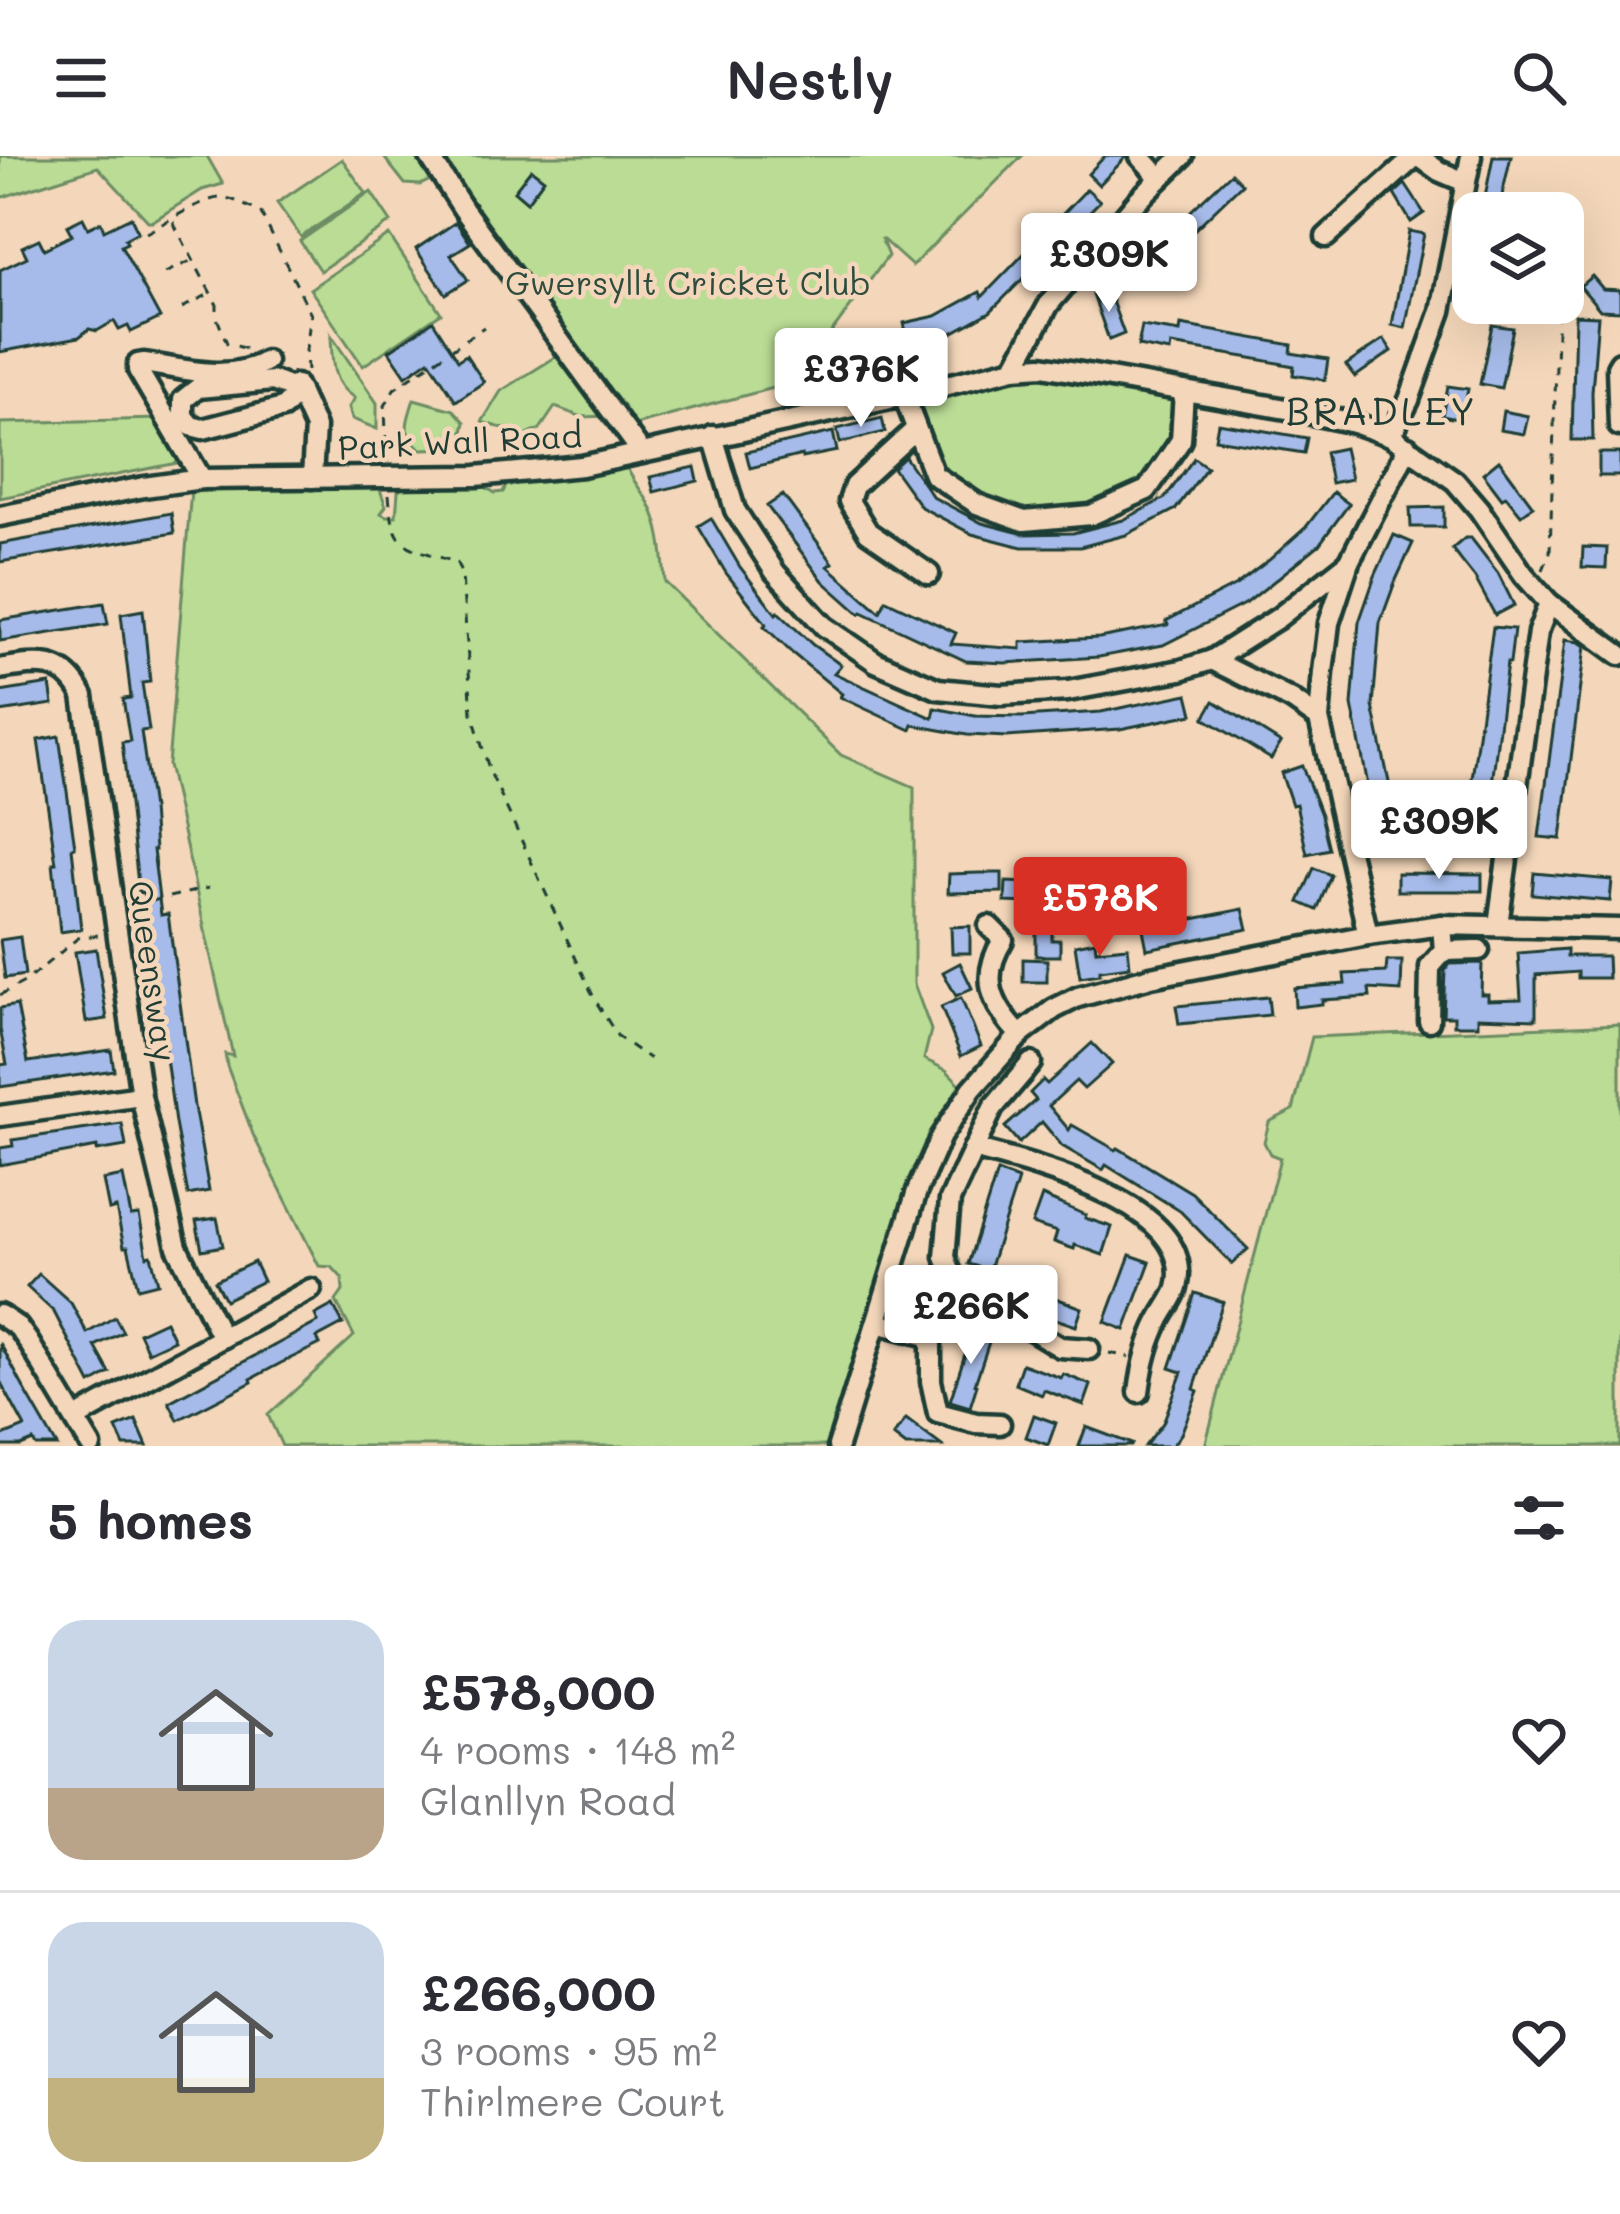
<!DOCTYPE html>
<html lang="en">
<head>
<meta charset="utf-8">
<style>
  :root { --surface:#fff; --page:#f7f7f7; --text:#2b2b33; --muted:#7c7c81; --line:#e1e1e2; --accent:#d93025 }
  body { margin:0; font-family:Mali,sans-serif; background:var(--page); color:var(--text); height:100vh; display:flex; flex-direction:column; font-size:45px; white-space:nowrap }
  * { box-sizing:border-box; margin:0 }
  p { font-size:39px; color:var(--muted) }
  .icon { flex:none; width:66px; height:66px; fill:none; stroke:currentColor; stroke-width:2; stroke-linecap:round; stroke-linejoin:round }
  .map { position:relative; height:1290px; overflow:hidden }
  .sheet { display:flex; flex-direction:column; background:var(--surface); flex:1 }
  .sheet>* { flex:none }
  .fabs { position:absolute; left:1452px; top:36px; display:grid; gap:24px }
  .fabs a { display:grid; place-items:center; width:132px; height:132px; border-radius:24px; background:var(--surface); box-shadow:0 12px 48px #0002; font-size:60px }
  .price { position:absolute; translate:-50% -102px; padding:0 27px; border-radius:12px; background:#fff; color:#222; font-size:39px; line-height:78px; filter:drop-shadow(0 3px 6px #0008) }
  .price::after { content:''; position:absolute; left:50%; top:72px; width:36px; height:27px; margin-left:-18px; background:inherit; clip-path:polygon(0 0,100% 0,50% 100%) }
  .price.active { background:var(--accent); color:#fff }
  ul { padding:0; list-style:none }
  li { display:flex; align-items:center; gap:36px; height:300px; padding:0 48px }
  li+li { border-top:3px solid var(--line) }
  li span { display:grid; place-items:center; flex:none; width:336px; height:240px; border-radius:36px; color:#555 }
  li>.icon { margin-inline-start:auto }
  span .icon { width:144px; height:144px; fill:#fffc; stroke-width:1 }
  li b { font-size:51px }
  h2 { display:flex; justify-content:space-between; align-items:center; height:144px; padding:0 48px; font-size:51px }
  header { display:flex; justify-content:space-between; align-items:center; height:156px; padding:0 48px; background:var(--surface); font-size:54px; font-weight:600 }
  .map>svg:first-child { display:block }
</style>
</head>
<body>
<header><svg class="icon" aria-label="menu" viewBox="0 0 24 24"><path d="M4 6h16M4 12h16M4 18h16"/></svg>Nestly<svg class="icon" aria-label="search" viewBox="0 0 24 24"><circle cx="10" cy="10" r="6"/><path d="M15 15l6 6"/></svg></header>
<div class="map">
<svg width="1620" height="1290" viewBox="0 0 1620 1290">
  <rect width="100%" height="100%" fill="#f4d7ba"/>
  <filter id="ink" filterUnits="userSpaceOnUse"><feTurbulence type="fractalNoise" baseFrequency=".00833" numOctaves="2"/><feDisplacementMap in="SourceGraphic" scale="24" xChannelSelector="R" yChannelSelector="G"/><feConvolveMatrix kernelMatrix="1 2 1 2 8 2 1 2 1" color-interpolation-filters="sRGB"/></filter>
  <g filter="url(#ink)">
    <!-- green -->
    <g fill="#badc95" stroke="#6c8c64" stroke-width="3">
      <path d="M 0,0 L 207,0 L 223,28 L 202,34 L 153,65 L 148,65 L 98,11 L 0,42 Z"/>
      <path d="M 383,0 L 423,0 L 437,21 L 420,29 L 405,28 Z"/>
      <path d="M 440,0 L 1022,0 L 912,110 L 881,82 L 888,100 L 795,226 L 635,269 Z"/>
      <path d="M 342,3 L 366,37 L 301,81 L 277,47 Z"/>
      <path d="M 371,36 L 391,66 L 320,115 L 300,85 Z"/>
      <path d="M 389,79 L 441,157 L 363,210 L 310,133 Z"/>
      <path d="M 331,179 L 377,247 L 377,273 L 352,263 L 349,251 L 355,242 C 331,229 332,204 331,179 Z"/>
      <path d="M 562,197 L 607,260 L 582,261 L 555,251 L 540,273 L 525,280 C 511,272 497,272 482,266 L 501,235 Z"/>
      <path d="M 1014,212 L 1184,236 L 1181,284 L 1147,334 L 1091,359 L 1024,365 L 934,319 L 904,240 Z"/>
      <path d="M 414,243 L 454,254 L 465,266 C 461,296 447,292 421,293 C 400,276 407,267 414,243 Z"/>
      <path d="M 158,263 L 183,306 L 0,342 L 0,267 Z"/>
      <path d="M 625,306 C 630,323 642,334 650,349 C 662,373 663,400 665,426 L 841,599 L 914,631 L 914,828 L 931,874 L 924,903 L 946,914 L 962,930 L 908,1029 L 825,1290 L 282,1290 L 268,1259 L 354,1180 L 336,1145 L 343,1135 L 342,1122 L 332,1111 L 319,1110 L 254,981 L 227,910 L 225,898 L 233,900 L 168,609 L 191,334 L 379,331 L 386,350 L 381,357 L 386,360 L 396,360 L 398,336 L 404,330 L 465,328 L 485,324 L 487,332 L 495,337 L 503,336 L 510,322 Z"/>
      <path d="M 1620,868 L 1620,1290 L 1205,1290 L 1280,1002 L 1270,998 L 1264,986 L 1269,966 L 1293,954 L 1312,881 C 1415,876 1517,873 1620,868 Z"/>
    </g>
    <!-- building -->
    <g fill="#a6bbe9" stroke="#1f3d34" stroke-width="3">
      <path d="M 1105,0 L 1127,0 L 1099,29 L 1088,18 Z"/>
      <path d="M 1493,0 L 1511,0 L 1498,57 L 1482,57 Z"/>
      <path d="M 531,13 L 544,23 L 527,46 L 514,35 Z"/>
      <path d="M 1231,17 L 1242,28 L 1170,97 L 1159,85 Z"/>
      <path d="M 1405,28 L 1424,57 L 1411,66 L 1394,38 Z"/>
      <path d="M 1087,33 L 1100,45 L 990,156 L 943,182 L 900,191 L 901,195 L 863,204 L 859,187 L 906,176 L 904,167 L 936,160 L 980,136 L 982,141 Z"/>
      <path d="M 131,61 L 138,76 L 125,83 L 127,87 L 121,90 L 160,162 L 131,176 L 128,170 L 119,174 L 114,165 L 97,175 L 89,173 L 79,181 L 0,196 L 0,114 L 27,101 L 22,91 L 39,83 L 44,93 L 72,79 L 67,70 L 83,62 L 88,72 L 101,66 L 104,74 Z"/>
      <path d="M 456,66 L 470,87 L 451,99 L 468,124 L 446,138 L 416,93 Z"/>
      <path d="M 1409,75 L 1424,78 L 1405,172 L 1392,169 Z"/>
      <path d="M 1141,89 L 1152,99 L 1126,127 L 1115,117 Z"/>
      <path d="M 1592,120 L 1603,133 L 1620,134 L 1620,155 L 1600,154 L 1580,130 Z"/>
      <path d="M 1108,134 L 1124,178 L 1109,184 L 1093,139 Z"/>
      <path d="M 1575,159 L 1598,160 L 1592,236 L 1593,284 L 1572,284 Z"/>
      <path d="M 433,165 L 458,204 L 466,199 L 484,226 L 456,245 L 429,204 L 406,220 L 389,195 Z"/>
      <path d="M 1181,169 L 1292,189 L 1291,197 L 1328,203 L 1325,224 L 1293,219 L 1294,210 L 1251,202 L 1171,189 L 1170,196 L 1138,190 L 1142,170 L 1180,176 Z"/>
      <path d="M 1492,169 L 1513,172 L 1501,232 L 1480,228 Z"/>
      <path d="M 1384,183 L 1392,195 L 1355,221 L 1346,209 Z"/>
      <path d="M 1448,230 L 1468,233 L 1462,264 L 1442,260 Z"/>
      <path d="M 1503,255 L 1528,260 L 1524,278 L 1500,274 Z"/>
      <path d="M 882,262 L 885,276 L 840,287 L 837,273 Z"/>
      <path d="M 1218,267 L 1307,282 L 1304,297 L 1215,283 Z"/>
      <path d="M 833,276 L 837,295 L 802,302 L 802,299 L 750,312 L 746,296 Z"/>
      <path d="M 1344,292 L 1351,323 L 1331,327 L 1325,296 Z"/>
      <rect x="1599" y="297" width="21" height="23"/>
      <path d="M 905,301 L 933,341 L 982,367 L 1024,378 L 1073,377 L 1123,364 L 1165,342 L 1194,302 L 1207,311 L 1176,353 L 1126,379 L 1080,391 L 1022,391 L 972,378 L 921,351 L 893,312 Z"/>
      <path d="M 1499,304 L 1533,350 L 1521,359 L 1506,340 L 1502,342 L 1483,317 Z"/>
      <path d="M 695,311 L 698,325 L 654,336 L 650,321 Z"/>
      <path d="M 1333,336 L 1349,348 L 1319,389 L 1248,446 L 1163,489 L 1099,501 L 1005,507 L 966,505 L 862,456 L 860,458 L 823,425 L 767,350 L 783,339 L 833,407 L 828,410 L 880,456 L 886,444 L 956,477 L 951,488 L 1021,493 L 1021,486 L 1099,482 L 1168,469 L 1166,465 L 1236,429 L 1269,404 L 1306,371 Z"/>
      <path d="M 1444,351 L 1444,371 L 1411,371 L 1410,352 Z"/>
      <path d="M 171,357 L 174,377 L 0,406 L 0,388 Z"/>
      <path d="M 711,362 L 740,411 L 776,458 L 778,456 L 813,489 L 841,509 L 834,517 L 933,562 L 935,552 L 975,560 L 1022,561 L 1101,556 L 1188,538 L 1193,558 L 1120,573 L 1007,581 L 967,579 L 913,569 L 911,574 L 840,541 L 842,538 L 792,497 L 764,470 L 766,468 L 726,417 L 698,370 Z"/>
      <path d="M 1394,379 L 1413,387 L 1395,426 L 1380,467 L 1373,550 L 1399,674 L 1378,679 L 1352,549 L 1359,466 L 1375,420 Z"/>
      <path d="M 1465,382 L 1471,382 L 1498,417 L 1514,449 L 1495,459 L 1475,422 L 1452,393 Z"/>
      <path d="M 1583,391 L 1607,392 L 1606,412 L 1582,411 Z"/>
      <path d="M 104,447 L 108,468 L 0,485 L 0,464 Z"/>
      <path d="M 143,454 L 150,526 L 142,527 L 149,574 L 141,575 L 152,653 L 155,694 L 153,694 L 161,759 L 168,758 L 194,950 L 209,1035 L 188,1039 L 175,967 L 143,736 L 139,737 L 122,586 L 130,585 L 123,543 L 131,542 L 121,458 Z"/>
      <path d="M 1493,471 L 1514,473 L 1510,507 L 1507,507 L 1486,676 L 1465,673 Z"/>
      <path d="M 1565,484 L 1579,486 L 1585,490 L 1561,683 L 1539,681 Z"/>
      <path d="M 50,528 L 53,548 L 0,556 L 0,536 Z"/>
      <path d="M 1214,545 L 1281,587 L 1271,603 L 1204,562 Z"/>
      <path d="M 59,580 L 75,691 L 72,692 L 81,773 L 60,776 L 53,707 L 56,707 L 38,584 Z"/>
      <path d="M 1302,610 L 1321,659 L 1329,693 L 1307,698 L 1296,648 L 1292,649 L 1281,617 Z"/>
      <path d="M 1314,712 L 1331,719 L 1317,754 L 1299,746 Z"/>
      <path d="M 979,717 L 1002,717 L 1002,736 L 948,737 L 949,718 Z"/>
      <path d="M 1397,717 L 1482,718 L 1482,735 L 1397,735 Z"/>
      <path d="M 1534,717 L 1612,724 L 1610,745 L 1532,738 Z"/>
      <path d="M 1006,726 L 1029,727 L 1028,747 L 1005,746 Z"/>
      <path d="M 1243,753 L 1248,773 L 1147,793 L 1143,773 Z"/>
      <path d="M 1036,765 L 1052,765 L 1052,784 L 1060,784 L 1060,800 L 1036,800 Z"/>
      <path d="M 970,770 L 970,797 L 952,797 L 951,771 Z"/>
      <path d="M 20,781 L 25,819 L 5,822 L 0,784 Z"/>
      <path d="M 1095,785 L 1096,794 L 1128,791 L 1130,810 L 1100,814 L 1100,818 L 1080,821 L 1075,789 Z"/>
      <path d="M 96,793 L 107,863 L 86,866 L 75,796 Z"/>
      <path d="M 1567,793 L 1567,800 L 1607,800 L 1608,822 L 1578,822 L 1578,816 L 1536,819 L 1536,863 L 1478,861 L 1478,869 L 1454,869 L 1454,860 L 1443,860 L 1445,815 L 1450,808 L 1482,807 L 1481,838 L 1488,838 L 1488,844 L 1521,843 L 1518,797 Z"/>
      <path d="M 1023,803 L 1047,804 L 1047,826 L 1023,826 Z"/>
      <path d="M 1387,805 L 1402,805 L 1401,835 L 1369,833 L 1370,841 L 1322,844 L 1322,848 L 1295,851 L 1294,832 L 1345,828 L 1344,818 L 1386,816 Z"/>
      <path d="M 960,807 L 972,832 L 956,840 L 943,816 Z"/>
      <path d="M 1268,841 L 1270,859 L 1179,868 L 1176,850 Z"/>
      <path d="M 961,842 L 981,890 L 961,900 L 941,851 Z"/>
      <path d="M 17,849 L 28,906 L 111,894 L 114,914 L 0,931 L 0,909 L 7,908 L 0,873 L 0,852 Z"/>
      <path d="M 1092,887 L 1112,908 L 1084,933 L 1076,925 L 1049,950 L 1069,974 L 1072,969 L 1116,994 L 1118,992 L 1192,1037 L 1248,1093 L 1232,1108 L 1180,1055 L 1106,1009 L 1103,1014 L 1062,990 L 1042,966 L 1019,987 L 1005,971 L 1036,944 L 1030,937 L 1043,924 L 1047,928 Z"/>
      <path d="M 122,968 L 126,990 L 97,995 L 97,991 L 0,1009 L 0,992 L 13,990 L 12,984 Z"/>
      <path d="M 997,1016 L 1018,1024 L 989,1114 L 968,1108 Z"/>
      <path d="M 123,1020 L 131,1060 L 139,1059 L 147,1100 L 151,1099 L 158,1127 L 138,1132 L 128,1091 L 124,1091 L 116,1052 L 109,1054 L 103,1024 Z"/>
      <path d="M 1042,1040 L 1086,1059 L 1085,1062 L 1112,1071 L 1103,1099 L 1075,1089 L 1074,1093 L 1054,1086 L 1057,1076 L 1032,1068 Z"/>
      <path d="M 217,1062 L 223,1090 L 202,1094 L 196,1065 Z"/>
      <path d="M 1130,1099 L 1150,1106 L 1125,1174 L 1105,1166 Z"/>
      <path d="M 254,1106 L 263,1125 L 225,1144 L 215,1125 Z"/>
      <path d="M 39,1118 L 71,1147 L 87,1177 L 115,1161 L 123,1176 L 95,1190 L 110,1217 L 91,1228 L 54,1156 L 27,1131 Z"/>
      <path d="M 1017,1120 L 1045,1129 L 1038,1148 L 1010,1139 Z"/>
      <path d="M 1195,1137 L 1223,1146 L 1194,1233 L 1198,1235 L 1181,1278 L 1172,1290 L 1145,1290 L 1163,1267 L 1182,1216 L 1170,1212 Z"/>
      <path d="M 1053,1141 L 1082,1152 L 1076,1170 L 1047,1160 Z"/>
      <path d="M 333,1149 L 343,1168 L 317,1182 L 320,1188 L 281,1207 L 251,1223 L 252,1226 L 178,1264 L 169,1246 L 318,1166 L 315,1159 Z"/>
      <path d="M 165,1165 L 174,1184 L 148,1196 L 139,1177 Z"/>
      <path d="M 974,1170 L 992,1177 L 975,1228 L 977,1229 L 970,1251 L 950,1245 Z"/>
      <path d="M 0,1187 L 27,1238 L 57,1290 L 36,1290 L 33,1285 L 21,1290 L 0,1290 L 0,1281 L 25,1271 L 0,1225 Z"/>
      <path d="M 1022,1208 L 1061,1222 L 1063,1218 L 1091,1229 L 1084,1249 L 1044,1234 L 1042,1239 L 1015,1228 Z"/>
      <path d="M 1034,1259 L 1056,1267 L 1048,1289 L 1026,1281 Z"/>
      <path d="M 906,1263 L 942,1290 L 906,1290 L 893,1280 Z"/>
      <path d="M 136,1264 L 147,1290 L 124,1290 L 116,1272 Z"/>
      <path d="M 1086,1271 L 1132,1288 L 1131,1290 L 1079,1290 Z"/>
    </g>
    <g fill="none" stroke-linecap="round" stroke-linejoin="round">
      <!-- minor casing -->
      <g stroke="#1f3d34" stroke-width="27">
        <g id="minor">
          <path d="M 429,0 L 464,54 L 642,297"/>
          <path d="M 1140,0 L 1160,22"/>
          <path d="M 1418,0 L 1439,15 L 1465,26"/>
          <path d="M 1326,81 L 1416,0"/>
          <path d="M 1014,212 L 1049,148 L 1138,44 L 1183,0"/>
          <path d="M 273,225 L 299,235 L 283,252 L 203,273 L 191,270 L 183,260 L 183,244 L 198,232 Z"/>
          <path d="M 296,229 L 315,271 L 312,322"/>
          <path d="M 904,240 L 934,319 L 977,348 L 1024,365 L 1091,359 L 1147,334 L 1181,284 L 1184,236"/>
          <path d="M 1619,270 L 1617,211 L 1620,206"/>
          <path d="M 916,273 L 854,330 L 849,345 L 868,376 L 929,418"/>
          <path d="M 713,280 L 735,354 L 775,416 L 824,470 L 876,506 L 938,533 L 1001,539 L 1068,535 L 1181,514 L 1212,504 L 1278,462 L 1349,406"/>
          <path d="M 1391,280 L 1409,244 L 1441,155 L 1471,0"/>
          <path d="M 202,323 L 138,214 L 138,208 L 144,207 C 183,213 229,227 266,205"/>
          <path d="M 0,360 L 144,331 L 202,323 L 476,320 L 582,310 L 904,240 L 1014,212 L 1042,210 L 1298,255 L 1354,267 L 1391,280 L 1455,325 L 1479,353 L 1524,419 L 1549,447 L 1620,499"/>
          <path d="M 1212,504 L 1292,544 L 1319,563"/>
          <path d="M 0,513 C 36,507 64,501 83,540 L 141,940 L 177,1091 L 222,1182"/>
          <path d="M 1498,769 L 1538,476 L 1549,447"/>
          <path d="M 989,770 L 1003,784 C 979,822 992,850 1020,879"/>
          <path d="M 1368,779 L 1319,563 L 1323,516 L 1329,467 L 1349,406 L 1408,291"/>
          <path d="M 1444,795 L 1479,794"/>
          <path d="M 1429,865 L 1430,811 L 1444,795 L 1442,769"/>
          <path d="M 0,960 L 141,940"/>
          <path d="M 973,993 C 1031,1008 1199,1049 1177,1132 C 1174,1143 1164,1154 1159,1165 C 1148,1186 1142,1212 1139,1236"/>
          <path d="M 956,1149 L 1026,1170 L 1060,1191 L 1089,1193"/>
          <path d="M 0,1159 L 18,1171 L 28,1185 L 91,1290"/>
          <path d="M 877,1167 L 931,1181 L 954,1162 L 958,1135 L 945,1101 L 950,1044 L 993,952 L 1031,907"/>
          <path d="M 931,1181 L 931,1225 L 938,1257 L 976,1267 L 1000,1268"/>
          <path d="M 76,1262 L 311,1133"/>
          <path d="M 838,1290 L 917,1035 L 941,980 L 972,933 L 1020,879 L 1054,853 L 1078,841 L 1151,821 L 1368,779 L 1442,769 L 1620,773"/>
        </g>
      </g>
      <!-- path -->
      <g stroke="#1f3d34" stroke-width="3" stroke-dasharray="9 9" stroke-linecap="butt">
        <path d="M 1482,47 L 1532,57"/>
        <path d="M 173,66 L 217,149 L 217,162 L 227,187 L 250,194"/>
        <path d="M 146,77 C 164,68 202,42 221,42 C 234,41 246,52 260,55 L 311,158 L 306,193 L 307,216"/>
        <path d="M 165,117 L 191,105"/>
        <path d="M 182,152 L 211,137"/>
        <path d="M 387,306 L 385,250 L 394,233 L 484,171"/>
        <path d="M 389,339 C 394,399 407,388 457,407 L 462,420 L 472,557 L 490,616 L 595,844 L 618,881 L 650,903"/>
        <path d="M 1543,414 L 1550,396 L 1558,147"/>
        <path d="M 134,749 L 209,732"/>
        <path d="M 0,839 L 26,825 L 78,782 L 98,779"/>
        <path d="M 1109,1197 L 1129,1201"/>
      </g>
      <!-- minor -->
      <use href="#minor" stroke="#f4d7ba" stroke-width="18"/>
    </g>
  </g>
  <g text-anchor="middle" dominant-baseline="central" stroke-width="9" stroke-linejoin="round" paint-order="stroke">
    <!-- park labels -->
    <g font-size="33" fill="#2e4d3e" stroke="#f4d7ba">
      <text x="688" y="125">Gwersyllt Cricket Club</text>
    </g>
    <!-- street labels -->
    <g font-size="33" fill="#1f3d34" stroke="#f4d7ba">
      <text transform="translate(460 284) rotate(-3)">Park Wall Road</text>
      <text transform="translate(154 815) rotate(82)">Queensway</text>
    </g>
    <!-- quarter labels -->
    <g font-size="39" letter-spacing="3" fill="#1f3d34" stroke="#f4d7ba">
      <text x="1382" y="253">BRADLEY</text>
    </g>
  </g>
</svg>
<div class="fabs">
<a><svg class="icon" aria-label="layers" viewBox="0 0 24 24"><path d="M12 4l9 5-9 5-9-5zM3 14l9 5 9-5"/></svg></a>
</div>
<b class="price" style="left:1109px;top:159px">£309K</b>
<b class="price" style="left:861px;top:274px">£376K</b>
<b class="price" style="left:1439px;top:726px">£309K</b>
<b class="price active" style="left:1100px;top:803px">£578K</b>
<b class="price" style="left:971px;top:1211px">£266K</b>
</div>
<section class="sheet">
<h2>5 homes<svg class="icon" aria-label="filters" viewBox="0 0 24 24"><path d="M4 7h16M4 17h16"/><circle cx="9" cy="7" r="2"/><circle cx="15" cy="17" r="2"/></svg></h2>
<ul>
<li><span style="background:linear-gradient(#c9d6e8 70%,#b9a48a 0)"><svg class="icon" aria-label="home" viewBox="0 0 24 24"><path d="M3 11l9-7 9 7M6 9v11h12V9"/></svg></span><div><b>£578,000</b><p>4 rooms · 148 m²</p><p>Glanllyn Road</p></div><svg class="icon" aria-label="heart" viewBox="0 0 24 24"><path d="M12 20l-8-8c-3-5 5-10 8-4 3-6 11-1 8 4z"/></svg></li>
<li><span style="background:linear-gradient(#c9d6e8 65%,#c2b280 0)"><svg class="icon" aria-label="home" viewBox="0 0 24 24"><path d="M3 11l9-7 9 7M6 9v11h12V9"/></svg></span><div><b>£266,000</b><p>3 rooms · 95 m²</p><p>Thirlmere Court</p></div><svg class="icon" aria-label="heart" viewBox="0 0 24 24"><path d="M12 20l-8-8c-3-5 5-10 8-4 3-6 11-1 8 4z"/></svg></li>
</ul>
</section>
</body>
</html>
